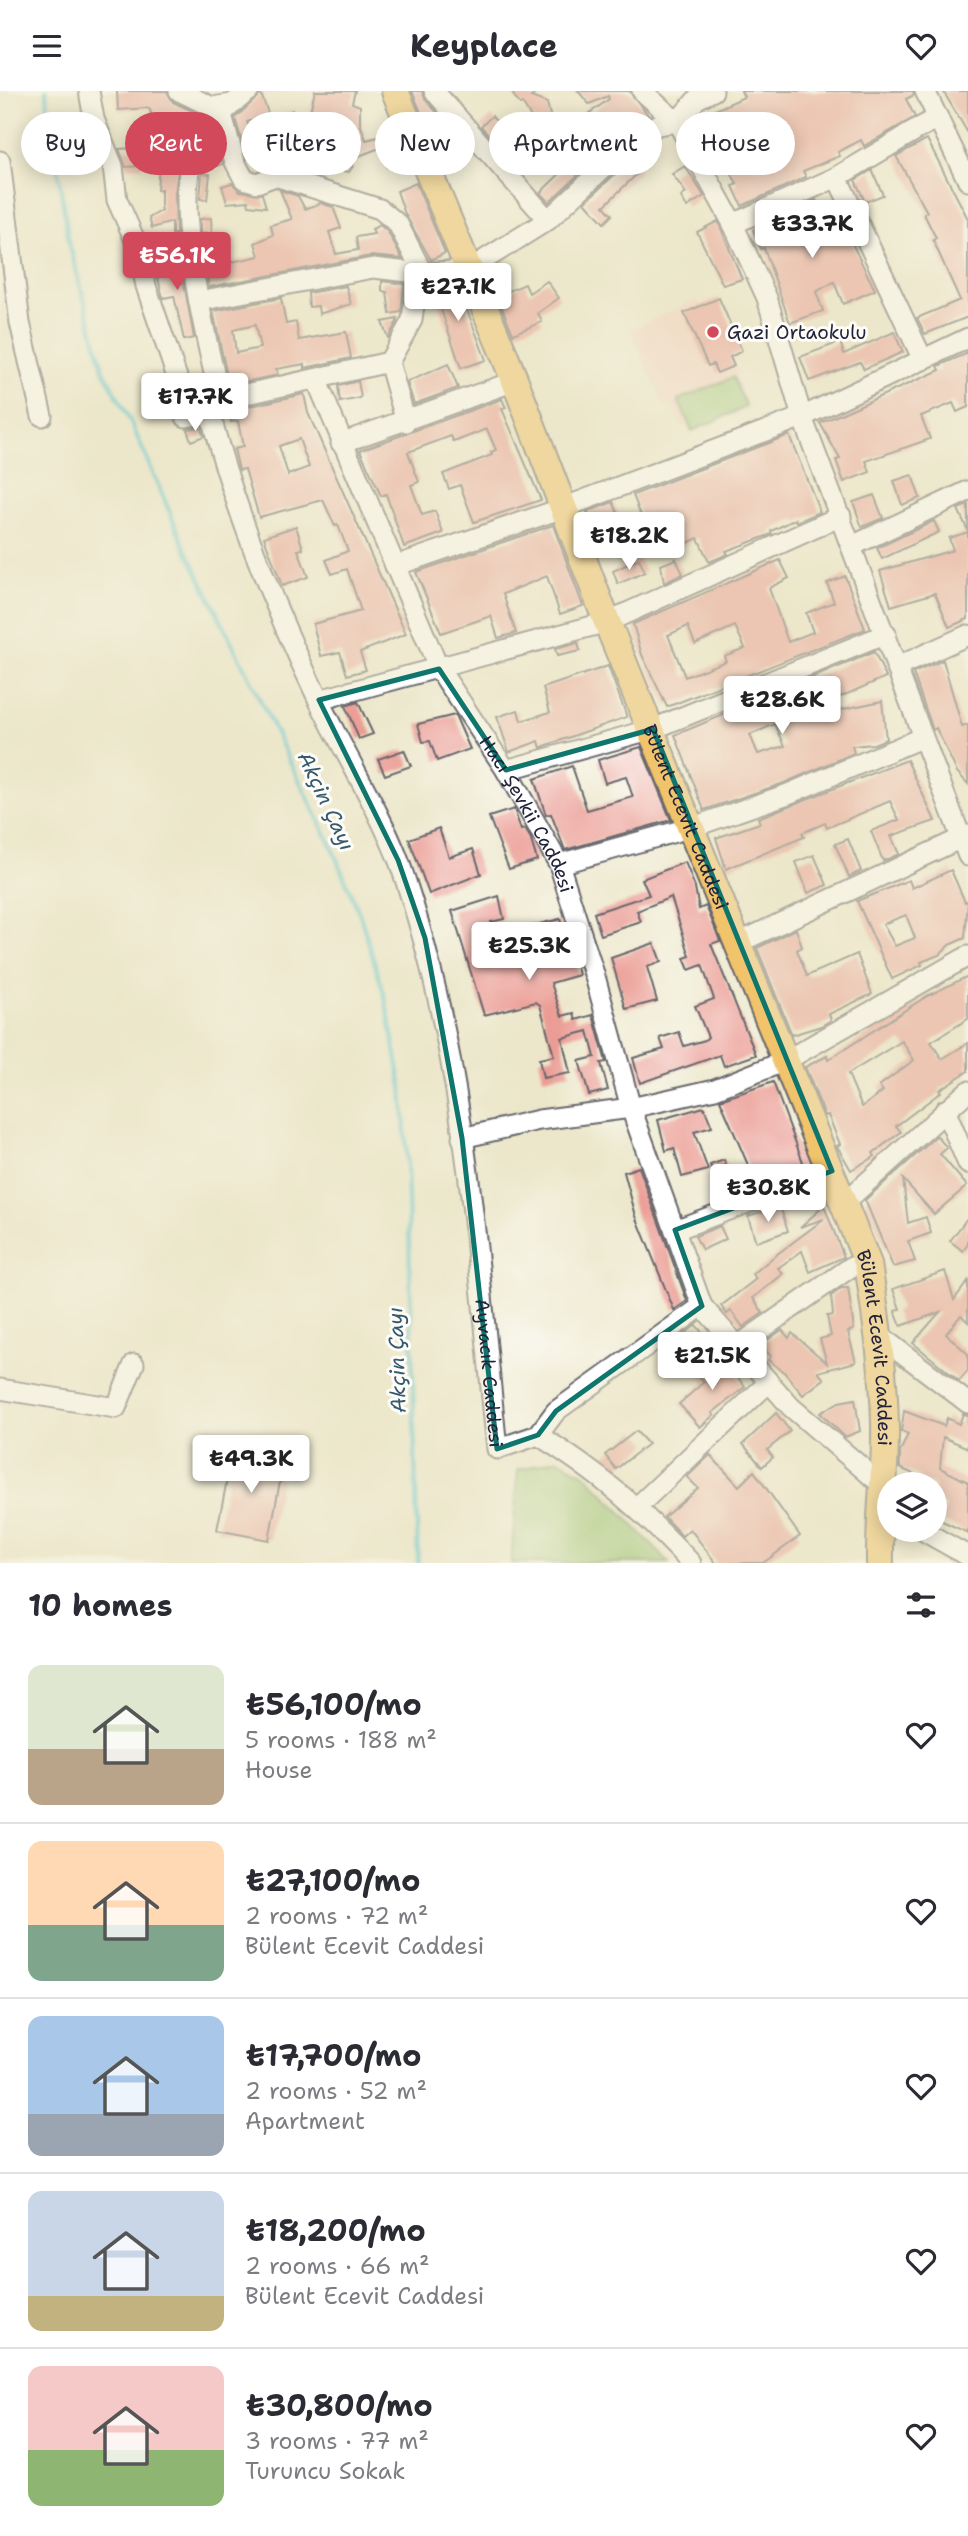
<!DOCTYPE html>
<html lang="en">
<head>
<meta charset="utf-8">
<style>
	body { margin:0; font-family:"Shantell Sans",sans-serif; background:#f2f2f3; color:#2b2b33; height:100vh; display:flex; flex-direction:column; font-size:26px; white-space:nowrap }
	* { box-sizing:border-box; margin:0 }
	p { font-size:23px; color:#7c7c81 }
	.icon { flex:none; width:38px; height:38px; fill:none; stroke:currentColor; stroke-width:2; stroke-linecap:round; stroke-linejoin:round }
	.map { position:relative; height:1472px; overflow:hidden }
	.details { display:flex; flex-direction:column; background:#fff; flex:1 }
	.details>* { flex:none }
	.hud { position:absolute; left:21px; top:21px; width:928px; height:63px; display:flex; gap:14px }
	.fabs { position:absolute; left:877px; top:1381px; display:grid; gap:14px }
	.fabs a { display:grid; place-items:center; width:70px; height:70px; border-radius:50%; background:#fff; box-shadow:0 4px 18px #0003; font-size:35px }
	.price { position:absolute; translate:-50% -60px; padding:0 16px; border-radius:7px; background:#fff; color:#222; font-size:23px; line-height:46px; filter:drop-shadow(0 2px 4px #0008) }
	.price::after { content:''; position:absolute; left:50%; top:42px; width:21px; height:16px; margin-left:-10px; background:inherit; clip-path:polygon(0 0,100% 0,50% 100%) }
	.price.active { background:#d1495b; color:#fff }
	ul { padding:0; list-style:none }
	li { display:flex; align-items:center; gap:21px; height:175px; padding:0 28px }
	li+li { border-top:2px solid #e1e1e2 }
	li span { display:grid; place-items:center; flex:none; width:196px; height:140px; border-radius:14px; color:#555 }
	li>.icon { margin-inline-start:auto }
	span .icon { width:84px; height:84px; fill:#fffc; stroke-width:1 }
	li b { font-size:30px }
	h2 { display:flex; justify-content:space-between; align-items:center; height:84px; padding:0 28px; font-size:30px }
	.chip { padding:0 24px; border-radius:32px; background:#fff; box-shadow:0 4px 18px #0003; font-size:24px; line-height:63px }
	.chip.active { background:#d1495b; color:#fff }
	header { display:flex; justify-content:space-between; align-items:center; height:91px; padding:0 28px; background:#fff; font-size:32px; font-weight:700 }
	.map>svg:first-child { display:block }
	.built { fill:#f6d2c4 }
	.green { fill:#95c472; stroke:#5c7356; stroke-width:2 }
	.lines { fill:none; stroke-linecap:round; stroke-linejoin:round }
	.stream { stroke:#57c2d2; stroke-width:4.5 }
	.building { fill:#eb9d95; fill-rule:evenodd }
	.minor-casing { stroke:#69676d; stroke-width:23 }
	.major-casing { stroke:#69676d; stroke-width:30 }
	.minor { stroke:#fff; stroke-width:19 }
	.major { stroke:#f1c36a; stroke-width:26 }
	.marked { fill:none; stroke:#0f766e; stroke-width:5; stroke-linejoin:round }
	.poi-dot { fill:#d1495b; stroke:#fdfcf7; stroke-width:2.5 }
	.labels { text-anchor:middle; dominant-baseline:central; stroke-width:6; stroke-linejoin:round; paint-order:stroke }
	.poi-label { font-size:19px; fill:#22223b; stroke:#fdfcf7; text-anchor:start }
	.street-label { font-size:19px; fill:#22223b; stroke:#fdfcf7 }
	.water-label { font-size:21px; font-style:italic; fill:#355a70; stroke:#fdfcf7 }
</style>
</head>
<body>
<header><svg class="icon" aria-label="menu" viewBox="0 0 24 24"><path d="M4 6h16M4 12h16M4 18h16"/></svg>Keyplace<svg class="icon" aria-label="heart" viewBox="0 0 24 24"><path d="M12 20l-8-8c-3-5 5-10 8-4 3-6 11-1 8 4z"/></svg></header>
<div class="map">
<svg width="968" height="1472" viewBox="0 0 968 1472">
	<rect width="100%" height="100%" fill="#fdfcf7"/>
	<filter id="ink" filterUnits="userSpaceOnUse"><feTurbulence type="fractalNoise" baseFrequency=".0143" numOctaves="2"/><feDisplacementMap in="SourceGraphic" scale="14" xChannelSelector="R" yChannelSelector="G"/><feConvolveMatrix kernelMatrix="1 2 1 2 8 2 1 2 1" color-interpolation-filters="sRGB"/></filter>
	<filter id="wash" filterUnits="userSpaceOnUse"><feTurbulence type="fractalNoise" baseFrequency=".00686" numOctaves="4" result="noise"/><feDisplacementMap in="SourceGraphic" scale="28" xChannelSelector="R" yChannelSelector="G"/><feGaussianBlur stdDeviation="1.57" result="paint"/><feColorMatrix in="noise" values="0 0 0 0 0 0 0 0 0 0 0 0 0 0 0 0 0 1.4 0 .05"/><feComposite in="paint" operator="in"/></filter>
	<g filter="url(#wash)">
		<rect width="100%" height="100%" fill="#ece7cb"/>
		<!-- built -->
		<path class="built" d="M696,208L701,215L684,222L707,275L713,273L717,282L734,275L738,280L736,285L677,310L688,334L682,336L672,315L664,314L631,238Z"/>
		<!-- green -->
		<g class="green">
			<path d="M733,286L746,316L692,340L678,309Z"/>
			<path d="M557,1368L585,1383L669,1472H511L518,1379Z"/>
		</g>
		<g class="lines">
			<!-- stream -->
			<path class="stream" d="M46,0L69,152L103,278L133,336L184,454L330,752L360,824L385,906L402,996L407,1070L418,1472"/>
		</g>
		<g id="blocks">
			<!-- building -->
			<g class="building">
				<path d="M117,0H167L173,11L203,25L174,67L180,66L175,103L176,143H172V131L152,137L149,127L161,120V99H157L159,74L126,76L119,58L165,55L149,17L118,19Z"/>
				<path d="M315,0H355L352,12L360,15V32L366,49L395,42L407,71L387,76L382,56L351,68L353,75L349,81L297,73Z"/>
				<path d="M412,0H422L425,8L448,34L431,45Z"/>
				<path d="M515,0H539L531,6L547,12L551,28L536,34L522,12L520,13L513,4Z"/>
				<path d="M578,0H629L649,25L609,55L549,111L540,102L569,74L551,50L609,8L608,5L589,13Z"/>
				<path d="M741,0H913L914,4L906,8L915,26L864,55L861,49L838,61L840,65L803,80L806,86L742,115L733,95L737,93L723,66L714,69L711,21L744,6Z"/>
				<path d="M943,0H968V42Z"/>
				<path d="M261,3L268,22L247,31L255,50L249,52L253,67L247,68L235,27Z"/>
				<path d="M292,19L302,34L284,45L274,30Z"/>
				<path d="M492,25L504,40L502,41L525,70L516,74L481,35Z"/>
				<path d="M927,48L968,128V226L925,243L917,227L960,209L933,149L936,147L924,123L927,121L896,65Z"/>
				<path d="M218,56L223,73L217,75L212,58Z"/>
				<path d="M630,69L640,80L604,115L612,124L604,132L585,111Z"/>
				<path d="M685,75L704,105L687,116L681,106L686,102L672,83Z"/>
				<path d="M872,79L883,104L865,111L855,89Z"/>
				<path d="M202,82L210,83L207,109L200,108Z"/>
				<path d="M232,92L240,100L262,103L266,116L249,114L248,110L227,112L222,95Z"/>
				<path d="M416,92L445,162L431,169L405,123L397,100Z"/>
				<path d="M280,99L298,105L305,118L321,112L333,116L341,137L329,141L336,163L358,159L356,146L374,143L372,138L380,134L388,141L402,168L371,165L209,196L202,153L213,149V154L220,153L223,173L259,165L255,152L273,144L271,134L292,128Z"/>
				<path d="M816,109L829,132L839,126L875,199L843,213L834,191L816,201L823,220L790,232L764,157L761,158L753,139Z"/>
				<path d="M211,127L212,142L201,143L200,128Z"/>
				<path d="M718,130L742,188L723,194L697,141Z"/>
				<path d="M178,160L194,247L184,249L174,205L163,207L157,183L167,181L165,165Z"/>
				<path d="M382,190L404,193L401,221L390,223L387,201L382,200Z"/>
				<path d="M547,190L559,207L538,222L542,231L513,243L497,205L525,193L529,202Z"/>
				<path d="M457,192L486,269L461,277L437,207H427L429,194Z"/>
				<path d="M346,195L351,213L319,223L318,215L309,216L308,202Z"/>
				<path d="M281,207L286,233L296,231L299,249L346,241L351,267L305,277V273L276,278L278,284L229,294L213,220ZM255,234L260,257L236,262L233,239Z"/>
				<path d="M719,207L742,260L730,266L734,275L717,282L713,273L708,275L684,222Z"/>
				<path d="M397,228V231L388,247L382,231Z"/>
				<path d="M894,241L903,261L864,278L860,271L809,290L800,266L840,251L844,263Z"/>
				<path d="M968,262V316L957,321L953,312L921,325L930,348L866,370L870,381L844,391L836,369L840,368L820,332L940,279L938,275Z"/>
				<path d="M448,273L458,297L414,313L407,291Z"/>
				<path d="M358,290L361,307L340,311L338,295Z"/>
				<path d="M304,303L308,322L406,543L360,561L366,579L347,584L340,561L321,565L313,533L361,520L347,478L332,483L326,469L348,460L338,434L335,435L323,409L259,426L245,378L239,379L234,358L243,356L238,330L231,331L229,320ZM299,348L309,376L288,384L279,355Z"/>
				<path d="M502,308L506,317L502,318L541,409L474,431L460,394L449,398L443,383L492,364L491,361L496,359L487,338L454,351L451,345L408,361L419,391L411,394L422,424L435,420L443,442L404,456L386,403L381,405L360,359Z"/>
				<path d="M200,336L204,345L191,350L187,338Z"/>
				<path d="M789,344L820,421L797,431L796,428L771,440L772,443L726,460L728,463L709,471L698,447L677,457L668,439L649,445L633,404Z"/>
				<path d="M912,384L920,407L902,414L894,390Z"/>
				<path d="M874,404L883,427L862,436L853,411Z"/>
				<path d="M613,411L623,432L597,443L587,421Z"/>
				<path d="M968,414V440L958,418Z"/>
				<path d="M934,430L939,441L882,468L877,457Z"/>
				<path d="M553,434L583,515L560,523L547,485L503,503L516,542L498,547L491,525L441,542L416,481Z"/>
				<path d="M296,435L303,458L298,459L308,486L282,495L264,446Z"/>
				<path d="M968,441V528L949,536L935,502L891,515L880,480L953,459L949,447Z"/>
				<path d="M639,468L645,481L618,493L613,480Z"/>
				<path d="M676,468L683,483L664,492L661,474Z"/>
				<path d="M780,469L789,487L769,497L788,551L813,541L806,522L834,511L827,492L845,485L865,538L667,616L642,564L633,533ZM688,535L695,553L735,535L745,557L724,565L726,570L685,586L668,544Z"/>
				<path d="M578,552L580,560L557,565L555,558Z"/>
				<path d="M874,561L886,586L808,620L810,625L882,610L886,648L874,653L852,655L854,662L784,692L704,719L675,644L740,617L741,620L767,609L766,606ZM775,633L785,655L758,663L750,644Z"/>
				<path d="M943,569L962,636L968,634V693L957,681L936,637L933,639L913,582Z"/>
				<path d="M608,575L627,626L545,655L541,657L539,650L509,661L497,626L518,619L521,630L550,621L543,597Z"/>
				<path d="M358,611L373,643L359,648L345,615Z"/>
				<path d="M455,624L470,658L437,670L430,650L423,651L418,633Z"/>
				<path d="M641,656L671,729L565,759L551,723L546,724L534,688L572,675L587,719L633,706L626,686L605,692L598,669Z"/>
				<path d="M404,659L411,675L385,684L378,668Z"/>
				<path d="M907,669L935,730L891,745L899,763L883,770L871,740L899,729L890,710L827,737L825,732L802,742L804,746L726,778L716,747L760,732L758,727Z"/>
				<path d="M514,718L521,739L525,738L530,746L537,769L509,778L489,726Z"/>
				<path d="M439,737L449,766L473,758L481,783L429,803L409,748Z"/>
				<path d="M848,748L861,780L849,786L835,753Z"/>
				<path d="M814,764L827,794L808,802L796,771Z"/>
				<path d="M685,771L695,796L699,818L706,815L720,850L711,853L756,964L724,975L720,964L640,992L633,967L664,958L660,947L679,941L684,955L705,949L708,946L695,915L714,908L702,874L689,879L684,867L690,865L671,806L637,820L641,831L601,844L594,822L649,804L642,788Z"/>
				<path d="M951,779L965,811L968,810L965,847L949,854L939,864L921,871L922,874L892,888L857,810L909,789L912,797ZM906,824L915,847L895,855L883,833Z"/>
				<path d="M499,805L504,828L491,831L501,865L528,858L523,837L560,828L564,843H568L579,884L551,892L562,925L574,922L576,929L593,924L606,971L601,972L608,999L589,1004L579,970L595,966L588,940L562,947L570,982L543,987L539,968L554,965L540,914L536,911L484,924L452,820Z"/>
				<path d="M796,838L802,856L797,859L807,885L857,863L872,903L829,923L831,929L821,935L792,944L757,857Z"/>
				<path d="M654,852L661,871L647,876L657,910L626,918L611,867Z"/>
				<path d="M968,885V928L931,951L942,968L968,952V980L939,999L941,1001L896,1035L901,1041L873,1062L875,1065L851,1079L837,1055L840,1053L828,1024L825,1025L805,976L827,965L828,969L927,905ZM902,950L914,969L879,995L883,1000L862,1016L848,983Z"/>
				<path d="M773,991L804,1074L768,1086L769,1089L757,1095L720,1009Z"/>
				<path d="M704,1016L712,1036L694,1041L708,1079L682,1086L674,1057L666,1060L658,1029Z"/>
				<path d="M937,1045L947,1057L940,1063L967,1095L934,1123L903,1088L908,1132L926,1126L931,1142L908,1150L915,1170L893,1176L865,1109Z"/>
				<path d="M724,1069L736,1101L722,1106L710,1074Z"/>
				<path d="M639,1076L687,1210L674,1219L636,1125L624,1081Z"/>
				<path d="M780,1115L788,1140L756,1151L748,1125Z"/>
				<path d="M824,1115L844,1166L810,1181L802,1160L778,1177L783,1183L753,1207L763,1222L743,1236L731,1220L727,1223L721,1215L756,1188L753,1183L772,1167L824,1128L800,1136Z"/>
				<path d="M968,1126V1153L963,1160L950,1150Z"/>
				<path d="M720,1135L726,1148L702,1159L695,1145Z"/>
				<path d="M945,1180L954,1209L968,1190V1231L961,1224L946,1243L968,1263V1280L959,1290L913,1252L940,1221L901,1235L895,1220L900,1218L893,1198Z"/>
				<path d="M842,1197H848L854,1238L848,1241L856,1271L818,1281L824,1288L803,1304L784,1281L768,1269L771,1265L760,1254L782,1239L789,1247L792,1242L827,1272L820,1248L831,1245L827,1225L833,1224L831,1205Z"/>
				<path d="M696,1234L708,1249L678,1272L666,1257Z"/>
				<path d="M723,1267L745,1296L712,1322L714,1324L700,1336L679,1313L704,1291L699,1285Z"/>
				<path d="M855,1308L860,1340L845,1346L820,1322L839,1311Z"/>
				<path d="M904,1320L944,1335L947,1327L959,1333L963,1323L968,1324V1357L943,1346L940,1377L968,1391V1442L940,1429L946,1415L934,1410V1393H918L921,1386L900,1377V1361L908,1343L901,1340Z"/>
				<path d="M776,1322L790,1340L767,1359L773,1366L762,1376L743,1353Z"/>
				<path d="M636,1340L648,1353L616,1378L605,1364Z"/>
				<path d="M233,1359L284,1369L269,1449L217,1439Z"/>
				<path d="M710,1364L739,1395L754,1380L800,1445L763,1472H716L690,1438L682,1445L664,1426L698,1397L687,1386Z"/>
			</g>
		</g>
	</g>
	<g filter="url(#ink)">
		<use href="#blocks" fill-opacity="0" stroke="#69676d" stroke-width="2"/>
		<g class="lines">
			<!-- minor casing -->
			<g class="minor-casing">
				<g id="minor">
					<path d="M89,0L94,28L113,75L117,109L138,156L146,195L181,298L186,326L210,322"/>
					<path d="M179,0L212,16L232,13"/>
					<path id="s1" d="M249,0C231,13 212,30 200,49C166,100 208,251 220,309L210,322C236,423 275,519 320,612C345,663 381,722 400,773C465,960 477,1162 497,1358L538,1344C599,1382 642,1419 691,1472"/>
					<path d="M434,0L548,129"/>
					<path d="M642,0L677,31L733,133L767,207L802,326L968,765"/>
					<path d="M925,0L968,90"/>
					<path d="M0,70L20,232L42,325"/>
					<path d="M837,86L923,269"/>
					<path d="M733,133L837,86L938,26"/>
					<path d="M199,210L373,177L418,182L468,179L548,129L617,64L657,34L677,31L697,8L713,0"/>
					<path d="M389,271L406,331"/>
					<path id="s2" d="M316,288L439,578L506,679L559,773L596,889L631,1017L702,1215L791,1316L881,1393"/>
					<path d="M220,309L389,271L412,229L419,175L398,133L380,118L275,85L257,92L244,88L235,71L222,24"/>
					<path d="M341,352L515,290"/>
					<path d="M852,455L968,400"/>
					<path d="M395,475L563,417L802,326L968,247"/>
					<path d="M897,576L968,544"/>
					<path d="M319,609L607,531L841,425"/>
					<path d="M506,679L653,638L886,543"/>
					<path d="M559,773L693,736L788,703L921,647"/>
					<path d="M738,852L968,744"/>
					<path d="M945,1019L968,1073"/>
					<path d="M462,1047L539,1029L631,1017L715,998L785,970L968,865"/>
					<path d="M844,1112L968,1000"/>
					<path d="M675,1139L832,1080"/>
					<path d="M880,1245L968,1312"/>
					<path d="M736,1256L851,1176L868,1173"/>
					<path d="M0,1298L116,1317L134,1273"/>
					<path d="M538,1344L556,1320L702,1215"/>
					<path d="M638,1415L768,1292"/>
					<path d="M920,1438L968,1465"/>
				</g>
			</g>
			<!-- major casing -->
			<g class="major-casing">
				<g id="major">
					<path id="s3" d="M395,0L515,290L607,531L868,1173C876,1226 884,1279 885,1333C886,1379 879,1425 880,1472"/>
				</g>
			</g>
			<!-- minor -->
			<use href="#minor" class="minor"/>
			<!-- major -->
			<use href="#major" class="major"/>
		</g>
	</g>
	<!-- marked area -->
	<path d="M0 0H968V1472H0ZM439,578L506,679L653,638L832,1080L675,1139L702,1215L556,1320L538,1344L497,1358L462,1047L425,847L398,769L319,609Z" fill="#ece7cb" fill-opacity=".55" fill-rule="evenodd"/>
	<path class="marked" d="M439,578L506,679L653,638L832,1080L675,1139L702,1215L556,1320L538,1344L497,1358L462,1047L425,847L398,769L319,609Z"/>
	<!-- markers -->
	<circle class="poi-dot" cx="713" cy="241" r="7"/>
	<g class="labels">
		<!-- poi labels -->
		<g class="poi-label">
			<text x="727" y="241">Gazi Ortaokulu</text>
		</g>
		<!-- street labels -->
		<g class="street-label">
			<text stroke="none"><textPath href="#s2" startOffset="485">Hacı Şevkii Caddesi</textPath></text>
			<text stroke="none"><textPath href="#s3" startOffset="782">Bülent Ecevit Caddesi</textPath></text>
			<text stroke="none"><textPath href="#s3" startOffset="1349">Bülent Ecevit Caddesi</textPath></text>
			<text stroke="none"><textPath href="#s1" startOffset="1360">Ayvacık Caddesi</textPath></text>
		</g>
		<!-- water labels -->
		<g class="water-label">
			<text transform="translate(326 710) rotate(65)">Akçin Çayı</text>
			<text transform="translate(397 1269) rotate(-92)">Akçin Çayı</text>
		</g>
	</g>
</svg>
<div class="fabs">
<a><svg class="icon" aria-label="layers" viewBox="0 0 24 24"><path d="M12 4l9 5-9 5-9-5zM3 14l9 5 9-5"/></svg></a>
</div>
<b class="price" style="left:812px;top:169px">₺33.7K</b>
<b class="price active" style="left:177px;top:201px">₺56.1K</b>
<b class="price" style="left:458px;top:232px">₺27.1K</b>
<b class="price" style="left:195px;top:342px">₺17.7K</b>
<b class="price" style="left:629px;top:481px">₺18.2K</b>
<b class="price" style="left:782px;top:645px">₺28.6K</b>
<b class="price" style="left:529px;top:891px">₺25.3K</b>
<b class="price" style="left:768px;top:1133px">₺30.8K</b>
<b class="price" style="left:712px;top:1301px">₺21.5K</b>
<b class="price" style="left:251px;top:1404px">₺49.3K</b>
<div class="hud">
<a class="chip">Buy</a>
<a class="chip active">Rent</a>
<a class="chip">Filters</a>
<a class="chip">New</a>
<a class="chip">Apartment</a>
<a class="chip">House</a>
</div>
</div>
<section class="details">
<h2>10 homes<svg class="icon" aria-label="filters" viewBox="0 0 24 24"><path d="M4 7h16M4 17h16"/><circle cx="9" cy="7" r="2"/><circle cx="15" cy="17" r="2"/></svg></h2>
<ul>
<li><span style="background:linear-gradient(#dfe7d0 60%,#b9a48a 0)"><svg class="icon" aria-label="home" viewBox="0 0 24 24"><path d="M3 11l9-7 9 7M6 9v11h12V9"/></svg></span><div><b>₺56,100/mo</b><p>5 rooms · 188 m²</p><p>House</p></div><svg class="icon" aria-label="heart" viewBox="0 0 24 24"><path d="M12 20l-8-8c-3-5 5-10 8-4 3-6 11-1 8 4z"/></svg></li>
<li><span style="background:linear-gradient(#ffd9b3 60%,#7fa58c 0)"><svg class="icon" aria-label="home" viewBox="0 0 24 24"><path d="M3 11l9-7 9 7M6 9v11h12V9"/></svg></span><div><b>₺27,100/mo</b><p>2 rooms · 72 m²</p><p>Bülent Ecevit Caddesi</p></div><svg class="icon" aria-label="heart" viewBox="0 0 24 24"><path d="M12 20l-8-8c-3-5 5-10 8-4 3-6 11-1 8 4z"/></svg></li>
<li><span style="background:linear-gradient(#a9c7e8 70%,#9aa5b1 0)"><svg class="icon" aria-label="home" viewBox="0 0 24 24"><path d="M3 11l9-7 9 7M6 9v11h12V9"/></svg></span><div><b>₺17,700/mo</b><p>2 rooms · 52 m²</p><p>Apartment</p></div><svg class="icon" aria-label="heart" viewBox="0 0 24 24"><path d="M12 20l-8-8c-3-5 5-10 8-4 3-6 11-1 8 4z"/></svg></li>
<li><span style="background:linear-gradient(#c9d6e8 75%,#c2b280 0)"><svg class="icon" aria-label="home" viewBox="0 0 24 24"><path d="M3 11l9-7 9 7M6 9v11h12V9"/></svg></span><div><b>₺18,200/mo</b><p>2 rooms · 66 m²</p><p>Bülent Ecevit Caddesi</p></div><svg class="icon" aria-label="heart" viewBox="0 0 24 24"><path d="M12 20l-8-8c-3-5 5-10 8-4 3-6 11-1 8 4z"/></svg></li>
<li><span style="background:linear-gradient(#f6c9c9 60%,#8fb573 0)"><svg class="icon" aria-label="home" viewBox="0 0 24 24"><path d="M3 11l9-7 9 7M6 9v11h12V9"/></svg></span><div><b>₺30,800/mo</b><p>3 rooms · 77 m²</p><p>Turuncu Sokak</p></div><svg class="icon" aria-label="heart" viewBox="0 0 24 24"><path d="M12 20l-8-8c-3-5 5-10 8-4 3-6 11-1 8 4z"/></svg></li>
</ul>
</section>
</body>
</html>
